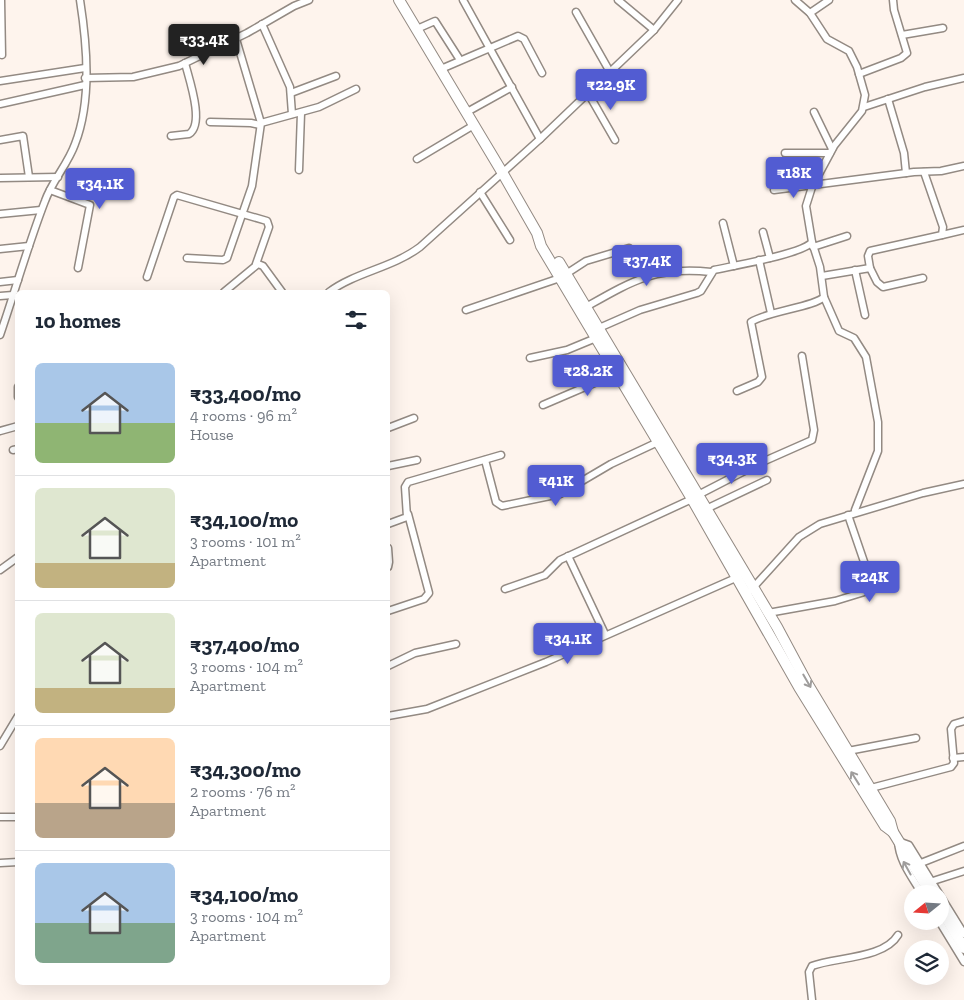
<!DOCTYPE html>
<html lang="en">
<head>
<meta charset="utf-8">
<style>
	body { margin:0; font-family:"Zilla Slab",serif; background:#f6f6f7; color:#1f2937; height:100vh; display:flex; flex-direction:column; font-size:19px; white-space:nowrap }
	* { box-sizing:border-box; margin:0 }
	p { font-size:16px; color:#747a83 }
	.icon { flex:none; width:28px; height:28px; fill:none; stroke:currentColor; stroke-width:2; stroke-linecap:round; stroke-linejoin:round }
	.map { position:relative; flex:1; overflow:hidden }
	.sheet { position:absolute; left:15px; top:290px; width:375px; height:695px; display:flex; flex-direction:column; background:#fff; border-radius:8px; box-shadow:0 5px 20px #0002 }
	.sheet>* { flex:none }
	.needle { width:32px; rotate:252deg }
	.controls { position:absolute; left:904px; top:885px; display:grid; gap:10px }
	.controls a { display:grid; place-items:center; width:45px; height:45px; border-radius:50%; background:#fff; box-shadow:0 5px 20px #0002; font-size:25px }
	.price { position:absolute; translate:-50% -42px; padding:0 11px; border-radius:5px; background:#525cd2; color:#fff; font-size:16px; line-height:32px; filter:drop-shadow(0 1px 2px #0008) }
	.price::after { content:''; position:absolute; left:50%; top:30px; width:15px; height:11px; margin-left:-8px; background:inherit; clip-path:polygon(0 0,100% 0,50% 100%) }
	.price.current { background:#222; color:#fff }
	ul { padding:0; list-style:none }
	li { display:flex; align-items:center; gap:15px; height:125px; padding:0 20px }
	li+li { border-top:1px solid #e0e1e3 }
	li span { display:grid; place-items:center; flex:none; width:140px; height:100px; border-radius:8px; color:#555 }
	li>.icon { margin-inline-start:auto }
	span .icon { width:60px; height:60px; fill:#fffc; stroke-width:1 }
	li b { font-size:21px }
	h2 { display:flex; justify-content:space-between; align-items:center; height:60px; padding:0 20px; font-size:21px }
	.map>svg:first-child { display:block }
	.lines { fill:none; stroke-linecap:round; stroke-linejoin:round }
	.minor-casing { stroke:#938a83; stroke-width:9 }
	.primary-casing { stroke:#938a83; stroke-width:12 }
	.minor { stroke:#fff; stroke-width:6 }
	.primary { stroke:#fff; stroke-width:10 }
	.oneway { stroke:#9f9d9c }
</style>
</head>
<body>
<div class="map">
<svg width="964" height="1000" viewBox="0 0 964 1000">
	<rect width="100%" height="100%" fill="#fef4ed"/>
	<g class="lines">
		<!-- minor casing -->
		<g class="minor-casing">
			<g id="minor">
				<path d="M1,0L2,55"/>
				<path d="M463,0L540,139"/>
				<path d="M618,0L654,30"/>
				<path d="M576,12L610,72"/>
				<path d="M810,13L829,0"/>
				<path d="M262,24L290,87L292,114"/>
				<path d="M417,29L435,21L460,60"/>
				<path d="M902,35L943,28"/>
				<path d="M236,39L261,123"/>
				<path d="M441,69L518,36L524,39L542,73"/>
				<path d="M859,74L901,58L907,53L894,10L893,0"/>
				<path d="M85,78L133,77L179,66L247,33L294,6L309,0"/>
				<path d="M0,81L85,68"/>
				<path d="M291,93L336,76"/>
				<path d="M588,93L615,140"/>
				<path d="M888,99L904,153L906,173"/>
				<path d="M0,104L85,85"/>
				<path d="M864,107L925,87L964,78"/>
				<path d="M467,112L512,87"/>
				<path d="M814,112L832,149"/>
				<path d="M210,122L251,123L260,125"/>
				<path d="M171,136L189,134C205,124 189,79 185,63"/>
				<path d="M0,140L23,136L29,177"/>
				<path d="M785,153H830"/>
				<path d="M417,159L474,125"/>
				<path d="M299,170L301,113"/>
				<path d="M0,178L58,177"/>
				<path d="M50,190L90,205L78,268"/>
				<path d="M774,190L914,172L941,171L964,166"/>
				<path d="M480,192L510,240"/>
				<path d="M0,214L41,210"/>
				<path d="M723,223L734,266"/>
				<path d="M763,232L770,258"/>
				<path d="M942,235L964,230"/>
				<path d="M813,247L847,236"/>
				<path d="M0,249L29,246"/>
				<path d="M187,258L223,260L227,258L252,186L261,123L319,107L356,89"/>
				<path d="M759,260L771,313"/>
				<path d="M870,268L868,256L870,251L942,235L943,227L924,172"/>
				<path d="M855,270L865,315"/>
				<path d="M566,274L586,261L629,248"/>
				<path d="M822,276L870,268L877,282L883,287L923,278"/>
				<path d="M147,277L174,197L177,195L267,221L269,227L256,264"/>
				<path d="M0,282L18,280"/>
				<path d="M224,292L258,264L263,266L282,292"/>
				<path d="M329,292C356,272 392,268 420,247L540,139L654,30L678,0"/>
				<path d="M0,296L13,295"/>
				<path d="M824,297L839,331L854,338L866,357L878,422V451L855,510"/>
				<path d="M586,307C632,281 656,266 711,272"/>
				<path d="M466,310L560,278"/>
				<path d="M599,328L640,310L697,293L701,291L714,270C732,266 803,254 812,242L806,206L812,187L834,146L862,111L865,95L857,67L849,51L827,39L810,13L795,0"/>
				<path d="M0,335C15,291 28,245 45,201C52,181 68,164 75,144C92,100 87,45 80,0"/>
				<path d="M530,358L567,350L596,338"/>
				<path d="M18,387V397"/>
				<path d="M737,391L758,382L762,377L751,322C768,311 814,307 824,297L820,267L812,242"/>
				<path d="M543,405L620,372"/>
				<path d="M388,428L414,418"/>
				<path d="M0,431L18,426"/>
				<path d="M13,450L18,449"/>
				<path d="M485,460L496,502L502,506L560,494L611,464L658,442"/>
				<path d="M388,466L417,460"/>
				<path d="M698,495L760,463L812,440L814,430L802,356"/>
				<path d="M706,509L767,480"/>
				<path d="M388,524L407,517L405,487L408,482L501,455"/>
				<path d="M388,548L389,562L388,567"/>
				<path d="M568,556L604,632"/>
				<path d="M0,570L18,557"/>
				<path d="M872,588L893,585"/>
				<path d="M505,589L545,575L560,560L692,499"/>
				<path d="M751,590L799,537L820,524L923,493L964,484"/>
				<path d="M388,611L424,599L429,593L408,514"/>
				<path d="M768,613L835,601L871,590L872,585L848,515"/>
				<path d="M388,666L415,653L456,644"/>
				<path d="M388,716L427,709L546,662L738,577"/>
				<path d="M0,746L18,716"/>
				<path d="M848,751L916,738"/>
				<path d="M953,758L964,757"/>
				<path d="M871,788L951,767L954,763L951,729L954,724L964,721"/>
				<path d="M0,817H18"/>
				<path d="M0,863L18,862"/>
				<path d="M921,863L964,846"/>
				<path d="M933,881L964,871"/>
				<path d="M922,894C912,877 899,861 898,841L909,845L964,934"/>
				<path d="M939,921L964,962"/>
				<path d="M812,1000L809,972L812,966C835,957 884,959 898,935"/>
			</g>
		</g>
		<!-- primary casing -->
		<g class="primary-casing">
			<g id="primary">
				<path d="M399,0L502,172L537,233L541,246L692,499L799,687L885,826L893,832"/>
				<path d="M559,262L777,627L807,683L890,821L893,832L931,894"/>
				<path d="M940,908L964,948"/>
			</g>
		</g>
		<!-- minor -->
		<use href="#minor" class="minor"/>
		<!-- primary -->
		<use href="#primary" class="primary"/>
	</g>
	<!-- one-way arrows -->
	<defs><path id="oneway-shaft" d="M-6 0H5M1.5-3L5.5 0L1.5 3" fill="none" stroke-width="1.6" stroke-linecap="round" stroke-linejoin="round" transform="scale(1.25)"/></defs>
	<g class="oneway">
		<use href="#oneway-shaft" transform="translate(807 681) rotate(60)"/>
		<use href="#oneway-shaft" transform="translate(855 778) rotate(-122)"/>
		<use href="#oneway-shaft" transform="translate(907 868) rotate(-119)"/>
	</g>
</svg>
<div class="controls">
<a><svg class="needle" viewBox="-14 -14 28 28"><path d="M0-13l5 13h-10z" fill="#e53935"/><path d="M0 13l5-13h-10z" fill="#747a83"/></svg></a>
<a><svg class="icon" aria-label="layers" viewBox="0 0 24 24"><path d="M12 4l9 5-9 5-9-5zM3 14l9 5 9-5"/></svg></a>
</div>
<b class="price current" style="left:204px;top:66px">₹33.4K</b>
<b class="price" style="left:611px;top:111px">₹22.9K</b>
<b class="price" style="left:794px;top:199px">₹18K</b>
<b class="price" style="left:100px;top:210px">₹34.1K</b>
<b class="price" style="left:647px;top:287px">₹37.4K</b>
<b class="price" style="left:588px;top:397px">₹28.2K</b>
<b class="price" style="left:732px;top:485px">₹34.3K</b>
<b class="price" style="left:556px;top:507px">₹41K</b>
<b class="price" style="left:870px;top:603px">₹24K</b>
<b class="price" style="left:568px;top:665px">₹34.1K</b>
<section class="sheet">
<h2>10 homes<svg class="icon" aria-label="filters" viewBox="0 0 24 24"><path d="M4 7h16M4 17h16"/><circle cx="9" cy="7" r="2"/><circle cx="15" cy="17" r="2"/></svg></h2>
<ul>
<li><span style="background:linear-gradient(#a9c7e8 60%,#8fb573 0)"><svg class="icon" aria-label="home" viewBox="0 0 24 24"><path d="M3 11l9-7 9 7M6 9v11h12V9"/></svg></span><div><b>₹33,400/mo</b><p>4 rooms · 96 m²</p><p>House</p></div></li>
<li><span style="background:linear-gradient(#dfe7d0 75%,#c2b280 0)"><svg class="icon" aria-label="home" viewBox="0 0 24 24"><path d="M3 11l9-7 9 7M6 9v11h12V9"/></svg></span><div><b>₹34,100/mo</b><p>3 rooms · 101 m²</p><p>Apartment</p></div></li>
<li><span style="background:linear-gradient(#dfe7d0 75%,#c2b280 0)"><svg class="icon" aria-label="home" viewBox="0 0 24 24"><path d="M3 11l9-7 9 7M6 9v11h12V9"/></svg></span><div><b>₹37,400/mo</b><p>3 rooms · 104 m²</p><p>Apartment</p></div></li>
<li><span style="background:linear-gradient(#ffd9b3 65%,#b9a48a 0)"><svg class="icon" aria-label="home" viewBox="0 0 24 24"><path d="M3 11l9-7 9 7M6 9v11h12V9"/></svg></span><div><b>₹34,300/mo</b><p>2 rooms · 76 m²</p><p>Apartment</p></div></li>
<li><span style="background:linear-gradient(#a9c7e8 60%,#7fa58c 0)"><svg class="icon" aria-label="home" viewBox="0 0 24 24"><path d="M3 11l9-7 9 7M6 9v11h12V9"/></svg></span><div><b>₹34,100/mo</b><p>3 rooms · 104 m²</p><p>Apartment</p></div></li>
</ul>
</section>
</div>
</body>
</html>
